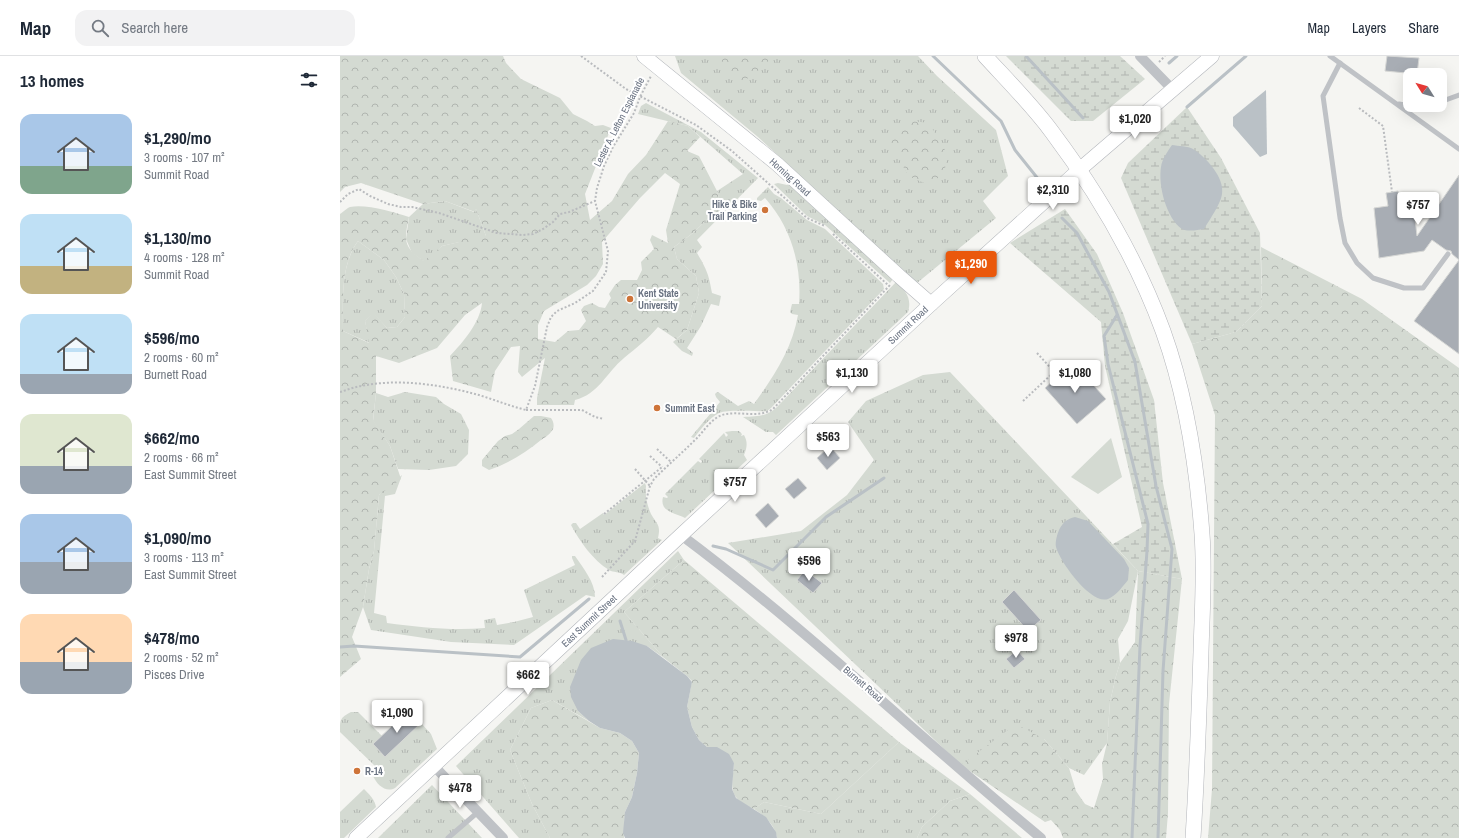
<!DOCTYPE html>
<html lang="en">
<head>
<meta charset="utf-8">
<style>
	body { margin:0; font-family:"Archivo Narrow",sans-serif; background:#f2f2f3; color:#1f2937; height:100vh; display:flex; flex-direction:column; font-size:15px; white-space:nowrap }
	* { box-sizing:border-box; margin:0 }
	p { font-size:13px; color:#747a83 }
	.icon { flex:none; width:22px; height:22px; fill:none; stroke:currentColor; stroke-width:2; stroke-linecap:round; stroke-linejoin:round }
	.map { position:relative; flex:1; overflow:hidden }
	.sheet { display:flex; flex-direction:column; background:#fff; width:340px }
	.sheet>* { flex:none }
	.needle { width:26px; rotate:307deg }
	.fabs { position:absolute; left:1063px; top:12px; display:grid; gap:8px }
	.fabs a { display:grid; place-items:center; width:44px; height:44px; border-radius:8px; background:#fff; box-shadow:0 4px 16px #0002; font-size:20px }
	.price { position:absolute; translate:-50% -34px; padding:0 9px; border-radius:4px; background:#fff; color:#222; font-size:13px; line-height:26px; filter:drop-shadow(0 1px 2px #0008) }
	.price::after { content:''; position:absolute; left:50%; top:24px; width:12px; height:9px; margin-left:-6px; background:inherit; clip-path:polygon(0 0,100% 0,50% 100%) }
	.price.selected { background:#ea580c; color:#fff }
	ul { padding:0; list-style:none }
	li { display:flex; align-items:center; gap:12px; height:100px; padding:0 20px }
	li span { display:grid; place-items:center; flex:none; width:112px; height:80px; border-radius:12px; color:#555 }
	li>.icon { margin-inline-start:auto }
	span .icon { width:48px; height:48px; fill:#fffc; stroke-width:1 }
	li b { font-size:17px }
	h2 { display:flex; justify-content:space-between; align-items:center; height:48px; padding:0 20px; font-size:17px }
	header { display:flex; align-items:center; gap:24px; box-sizing:border-box; height:56px; padding:0 20px; background:#fff; border-bottom:1px solid #e0e1e3 }
	header strong { font-size:19px }
	nav { display:flex; gap:22px; margin-inline-start:auto; font-size:14px }
	.search { width:280px; height:36px; background:#f2f2f3; display:flex; align-items:center; gap:10px; box-sizing:border-box; padding:0 14px; border-radius:12px; color:#747a83; font-size:15px }
	main { display:flex; flex:1; min-height:0 }
	.map>svg:first-child { display:block }
	.grass { fill:url(#grass-tufts) }
	.forest { fill:url(#forest-crowns); fill-rule:evenodd }
	.wetland { fill:url(#wetland-marsh) }
	.park { fill:#d4dad2 }
	.water { fill:#bac1c6 }
	.lines { fill:none; stroke-linecap:round; stroke-linejoin:round }
	.stream { stroke:#bac1c6; stroke-width:3 }
	.building { fill:#a8adb4; stroke:#d6d7d5 }
	.secondary-casing { stroke:#b2b5ba; stroke-width:15 }
	.primary-casing { stroke:#b3b5ba; stroke-width:16 }
	.path { stroke:#b9bbbe; stroke-width:2; stroke-dasharray:2 2; stroke-linecap:butt }
	.lane { stroke:#bfc2c6; stroke-width:5 }
	.street { stroke:#bfc2c6; stroke-width:10 }
	.secondary { stroke:#fff; stroke-width:14 }
	.primary { stroke:#fff; stroke-width:15 }
	.poi-dot { fill:#ce7439; stroke:#fff; stroke-width:1.5 }
	.labels { text-anchor:middle; dominant-baseline:central; stroke-width:4; stroke-linejoin:round; paint-order:stroke }
	.street-label { font-size:10px; fill:#687180; stroke:#fff }
	.poi-label { font-size:10px; font-weight:bold; fill:#687180; stroke:#fff; text-anchor:start }
</style>
</head>
<body>
<header>
<strong>Map</strong>
<div class="search"><svg class="icon" aria-label="search" viewBox="0 0 24 24"><circle cx="10" cy="10" r="6"/><path d="M15 15l6 6"/></svg>Search here</div>
<nav><a>Map</a><a>Layers</a><a>Share</a></nav>
</header>
<main>
<section class="sheet">
<h2>13 homes<svg class="icon" aria-label="filters" viewBox="0 0 24 24"><path d="M4 7h16M4 17h16"/><circle cx="9" cy="7" r="2"/><circle cx="15" cy="17" r="2"/></svg></h2>
<ul>
<li><span style="background:linear-gradient(#a9c7e8 65%,#7fa58c 0)"><svg class="icon" aria-label="home" viewBox="0 0 24 24"><path d="M3 11l9-7 9 7M6 9v11h12V9"/></svg></span><div><b>$1,290/mo</b><p>3 rooms · 107 m²</p><p>Summit Road</p></div></li>
<li><span style="background:linear-gradient(#bfe0f5 65%,#c2b280 0)"><svg class="icon" aria-label="home" viewBox="0 0 24 24"><path d="M3 11l9-7 9 7M6 9v11h12V9"/></svg></span><div><b>$1,130/mo</b><p>4 rooms · 128 m²</p><p>Summit Road</p></div></li>
<li><span style="background:linear-gradient(#bfe0f5 75%,#9aa5b1 0)"><svg class="icon" aria-label="home" viewBox="0 0 24 24"><path d="M3 11l9-7 9 7M6 9v11h12V9"/></svg></span><div><b>$596/mo</b><p>2 rooms · 60 m²</p><p>Burnett Road</p></div></li>
<li><span style="background:linear-gradient(#dfe7d0 65%,#9aa5b1 0)"><svg class="icon" aria-label="home" viewBox="0 0 24 24"><path d="M3 11l9-7 9 7M6 9v11h12V9"/></svg></span><div><b>$662/mo</b><p>2 rooms · 66 m²</p><p>East Summit Street</p></div></li>
<li><span style="background:linear-gradient(#a9c7e8 60%,#9aa5b1 0)"><svg class="icon" aria-label="home" viewBox="0 0 24 24"><path d="M3 11l9-7 9 7M6 9v11h12V9"/></svg></span><div><b>$1,090/mo</b><p>3 rooms · 113 m²</p><p>East Summit Street</p></div></li>
<li><span style="background:linear-gradient(#ffd9b3 60%,#9aa5b1 0)"><svg class="icon" aria-label="home" viewBox="0 0 24 24"><path d="M3 11l9-7 9 7M6 9v11h12V9"/></svg></span><div><b>$478/mo</b><p>2 rooms · 52 m²</p><p>Pisces Drive</p></div></li>
</ul>
</section>
<div class="map">
<svg width="1119" height="782" viewBox="0 0 1119 782">
	<defs>
		<pattern id="grass-tufts" width="24" height="20" patternUnits="userSpaceOnUse"><rect width="24" height="20" fill="#d4dad2"/><path d="M3 7l-1-3M5 7V3M7 7l1-3M15 17l-1-3M17 17v-4M19 17l1-3" fill="none" stroke="#b0b5b0"/></pattern>
		<pattern id="forest-crowns" width="20" height="18" patternUnits="userSpaceOnUse"><rect width="20" height="18" fill="#d4dad2"/><path d="M2 6a3 3 0 1 1 6 0M12 15a3 3 0 1 1 6 0" fill="none" stroke="#b0b5b0"/></pattern>
		<pattern id="wetland-marsh" width="20" height="14" patternUnits="userSpaceOnUse"><rect width="20" height="14" fill="#d4dad2"/><path d="M1 5h8M5 5V1M11 12h8M15 12V8" fill="none" stroke="#b0b5b0"/></pattern>
	</defs>
	<rect width="100%" height="100%" fill="#f5f5f2"/>
	<!-- grass -->
	<g class="grass">
		<path d="M335,0H578L597,20L656,74L668,120L643,145L656,162L577,227L418,81L341,17Z"/>
		<path d="M306,47L361,76L418,122L357,184L362,191L357,197C367,214 369,219 372,237L381,240L379,250L371,248L361,270L347,292L353,297L352,300L342,295L333,286L347,274L359,237L356,220L337,203L334,191L353,177L381,150L377,135L403,118L348,70L298,58L301,50Z"/>
		<path d="M438,127L447,129L449,127L553,223L550,227L485,169L467,160L434,128Z"/>
		<path d="M428,131L434,138L441,142L467,164L485,173L543,228L544,233L431,352L427,355C413,356 390,353 379,357C369,362 361,373 354,382L351,381L380,346L376,341L375,338L376,337L378,336L398,350L409,345L414,348C434,320 452,293 458,259L452,258L450,256L452,248H459C462,209 451,171 425,142L421,145L417,144V142Z"/>
		<path d="M105,145L134,156L136,153L146,180L102,190L85,206L72,197L66,183L69,161L83,148Z"/>
		<path d="M18,185L44,204L56,221L64,238L65,261L57,271L47,272L33,257L25,265L30,287L3,275C3,245 0,210 18,185Z"/>
		<path d="M556,226C566,235 572,242 568,256L436,379L433,376H426L403,361C418,360 426,361 437,351Z"/>
		<path d="M610,316L798,515L788,565L778,583L780,607L776,620L770,646L767,687L744,719L729,712L704,683L621,709L388,487L461,475L507,439L534,404L508,366L526,345L583,319Z"/>
		<path d="M65,336L96,341L104,348L121,358L129,374L128,398L116,410L89,414L58,413L50,390L33,365L36,337L48,341Z"/>
		<path d="M392,375H399L402,378L401,380L404,379C408,386 407,392 404,399L407,404L345,462C336,457 319,456 323,441L327,442L328,441L325,438L358,405L361,407L362,405L359,403L384,377L386,381L388,379L385,376Z"/>
		<path d="M62,419L55,438L45,440L34,557L46,560L47,567C79,571 112,575 145,572L144,564L155,562L157,569L174,566L193,561L184,534L235,509L232,502V500H235C243,512 255,526 255,541L246,539L174,589L111,586L31,574L23,551L29,513L34,495L39,439Z"/>
		<path d="M305,427L306,430C305,440 307,449 311,458C317,468 321,469 318,482L322,484L284,519C279,515 274,517 269,514C253,504 240,486 231,469L233,467H236L240,473L263,457L264,459Z"/>
		<path d="M338,495L344,504L284,556L324,602L307,590L238,655L249,665L212,644L191,652L170,694L192,748L210,782H179L116,710Z"/>
		<path d="M11,656H18L42,680L33,688L45,701L81,667L91,678L97,693L55,732C46,737 37,729 33,720L35,710L0,676C0,663 0,662 11,656Z"/>
		<path d="M559,686L630,738L610,745L582,771L577,782H437C435,769 425,760 414,753L424,746L481,758Z"/>
		<path d="M92,729L142,782H38Z"/>
		<path d="M24,733C29,738 35,744 36,751L4,782H0V756Z"/>
	</g>
	<!-- forest -->
	<g class="forest">
		<path d="M0,0H163L166,7L181,23L220,42L233,58L247,65L255,70L263,69L271,72L245,138L250,164L272,145L288,118L306,99L328,65L348,70L360,81L347,95L359,100L377,135L381,150L353,177L334,191L337,203L356,220L359,237L347,274L336,283L318,271C308,283 296,292 284,302C266,317 259,338 235,344L234,349H197V342L205,302L182,321L178,316L180,290L171,291L155,315L151,336L113,325L110,300C123,286 140,267 142,247L125,259L97,292L59,307L36,300V337L33,364L50,390L61,423L39,439L34,495L29,513L23,551L12,581L21,603L0,621V158C3,156 7,152 10,151C27,148 53,156 69,161C64,185 63,191 84,205L102,190L119,186L125,176L146,180L136,153L135,156L105,145L83,148L21,127L5,131L0,136ZM325,117L340,128L326,174L328,187L312,179L310,184L314,193L301,206L302,214L297,224H281L275,229L269,238L271,242L265,252L259,251L252,247L244,250L241,254L246,265L239,274L228,275L215,286L198,283V269L204,255L247,229L256,220L263,208L262,186L300,142ZM18,185L44,204L56,221L64,238L65,261L57,271L47,272L33,256L25,265L29,287L3,275C3,246 0,209 18,185Z"/>
		<path d="M383,0H433L423,11L400,28L380,14Z"/>
		<path d="M564,64L589,67L608,99L604,117L589,129L568,120L549,82Z"/>
		<path d="M921,191L1022,243L1119,312V782H868L872,733L875,359L852,288L896,276L922,250Z"/>
		<path d="M194,360H201L211,362C214,366 215,372 211,376C209,379 204,382 201,384C185,397 168,408 149,414L142,410V404L158,385L165,380L172,378L179,373Z"/>
		<path d="M344,504L559,686L481,758L424,746L414,753C387,741 392,733 394,707L377,692L367,691L359,684L352,671L347,651L352,625L347,620L324,602L284,556Z"/>
		<path d="M798,515L842,523L829,648L828,757L826,782H723L720,774L711,764L705,766L621,709L676,668L704,683L729,712L736,735L745,748L754,752L763,723L762,708L767,687L770,646L776,620L780,607L795,586Z"/>
		<path d="M212,644L260,672L280,677L292,685L299,697L297,717L292,741L285,756L284,782H210L192,748L170,694L191,652Z"/>
		<path d="M630,738L682,782H577L582,771L610,745Z"/>
	</g>
	<!-- wetland -->
	<g class="wetland">
		<path d="M666,0H780L805,23L753,65H731Z"/>
		<path d="M847,51L881,102L920,177L922,250L896,276L852,288L781,122L788,107Z"/>
		<path d="M725,153L757,198L783,257L814,344L823,427L842,523L798,515L773,488L802,471L765,310L761,266L670,187Z"/>
	</g>
	<!-- park -->
	<path class="park" d="M771,382L782,421L758,438L731,421Z"/>
	<!-- water -->
	<g class="water">
		<path d="M926,34L927,98L920,101L893,70V61Z"/>
		<path d="M832,89C838,90 848,90 853,93C866,101 885,122 882,138C881,147 869,165 864,173C857,174 848,176 842,173C826,162 818,129 821,111C822,103 828,95 832,89Z"/>
		<path d="M735,461L748,465L784,503L789,512L788,524C783,530 776,540 768,543C751,549 720,506 716,491C715,486 717,479 719,474C723,466 727,463 735,461Z"/>
		<path d="M273,583L292,585L307,590L347,620L352,626L347,651L352,671L359,684L367,691H377L389,698L394,707L392,733L396,742L426,761L436,776L437,782H285L283,777L285,756L292,741L297,717L299,697L292,685L280,677L260,672L249,665L238,655L231,641L230,631L241,604L251,592Z"/>
	</g>
	<g class="lines">
		<!-- stream -->
		<g class="stream">
			<path d="M593,0L661,65L675,94L699,124"/>
			<path d="M686,0L743,62"/>
			<path d="M829,7L837,0"/>
			<path d="M847,51L906,0"/>
			<path d="M722,162L737,177L769,236L795,306L816,430L832,493L823,615L818,782"/>
			<path d="M777,259L764,280L768,308L808,468L807,495L800,590L792,782"/>
			<path d="M373,490L386,493L433,514L486,461L544,422"/>
			<path d="M280,565L286,584"/>
			<path d="M0,591L14,590L180,601L249,543"/>
		</g>
	</g>
	<!-- building -->
	<g class="building">
		<path d="M1047,0L1079,2L1077,18L1045,15Z"/>
		<path d="M1119,119V204L1112,198L1111,195L1106,194L1092,184L1084,195L1039,202L1034,152L1048,150L1046,137L1058,135L1060,147L1073,145L1077,180Z"/>
		<path d="M1119,204V298L1074,265Z"/>
		<path d="M733,307L766,343L737,368L705,332Z"/>
		<path d="M490,390L500,402L487,414L477,402Z"/>
		<path d="M458,422L467,432L454,443L445,433Z"/>
		<path d="M428,447L439,460L426,472L415,459Z"/>
		<path d="M465,514L482,527L473,537L457,524Z"/>
		<path d="M674,534L701,564L688,575L662,546Z"/>
		<path d="M677,594L685,603L674,612L666,603Z"/>
		<path d="M69,654L81,667L45,701L33,688Z"/>
	</g>
	<g class="lines">
		<!-- secondary casing -->
		<g class="secondary-casing">
			<g id="secondary">
				<path d="M304,0L437,108L559,220L591,248"/>
				<path d="M16,782L278,538L341,479L591,248L739,114L872,0"/>
			</g>
		</g>
		<!-- primary casing -->
		<g class="primary-casing">
			<path id="primary" d="M645,0C668,25 692,49 712,76C757,136 797,204 823,275C846,339 857,410 862,478C865,517 862,557 861,596C859,658 857,720 853,782"/>
		</g>
		<!-- path -->
		<g class="path">
			<path d="M241,0L286,33L356,69L392,95L467,162L485,170"/>
			<path d="M819,6L825,0"/>
			<path d="M1019,52L1043,70L1052,136"/>
			<path d="M0,146L8,138L19,133L30,140L48,148L61,151H72L99,157L157,177L183,179L193,178L203,173L213,166L220,158L229,156L255,145"/>
			<path d="M493,178L549,230"/>
			<path d="M697,297L718,320"/>
			<path d="M0,336C7,334 14,331 21,330C60,322 102,329 139,339C155,344 170,350 186,354L195,330L207,271L211,261L217,255L235,247L253,235L266,216L268,195L255,145L257,132L264,110L273,91L294,57L300,41L311,20"/>
			<path d="M683,345L714,316"/>
			<path d="M186,354H242L255,361L264,363"/>
			<path d="M317,393L331,406"/>
			<path d="M310,400L322,411"/>
			<path d="M295,413L310,430"/>
			<path d="M264,458L322,411"/>
			<path d="M262,521L295,485L310,430L314,423C328,409 343,396 357,382C364,375 371,363 382,359C398,354 418,363 433,353L551,228"/>
		</g>
		<!-- lane -->
		<g class="lane">
			<path d="M990,0L1119,93"/>
			<path d="M1000,7L983,40L1000,162L1005,187L1017,207L1033,222L1064,232H1083L1108,198"/>
			<path d="M1100,46L1119,39"/>
			<path d="M1059,48L1077,51L1085,49"/>
			<path d="M108,782L138,756"/>
		</g>
		<!-- street -->
		<g class="street">
			<path d="M800,0L833,34"/>
			<path d="M341,479C467,573 580,682 701,782"/>
			<path d="M93,709L163,782"/>
		</g>
		<!-- secondary -->
		<use href="#secondary" class="secondary"/>
		<!-- primary -->
		<use href="#primary" class="primary"/>
	</g>
	<!-- markers -->
	<g class="poi-dot">
		<circle cx="425" cy="154" r="4"/>
		<circle cx="290" cy="243" r="4"/>
		<circle cx="317" cy="352" r="4"/>
		<circle cx="17" cy="715" r="4"/>
	</g>
	<g class="labels">
		<!-- street labels -->
		<g class="street-label">
			<text transform="translate(279 66) rotate(-63)">Lester A. Lefton Esplanade</text>
			<text transform="translate(450 121) rotate(42)">Horning Road</text>
			<text transform="translate(568 269) rotate(-43)">Summit Road</text>
			<text transform="translate(249 565) rotate(-43)">East Summit Street</text>
			<text transform="translate(523 628) rotate(41)">Burnett Road</text>
		</g>
		<!-- poi labels -->
		<g class="poi-label">
			<text x="417" y="148" text-anchor="end">Hike &amp; Bike<tspan x="417" dy="12">Trail Parking</tspan></text>
			<text x="298" y="237">Kent State<tspan x="298" dy="12">University</tspan></text>
			<text x="325" y="352">Summit East</text>
			<text x="25" y="715">R-14</text>
		</g>
	</g>
</svg>
<div class="fabs">
<a><svg class="needle" viewBox="-14 -14 28 28"><path d="M0-13l5 13h-10z" fill="#e53935"/><path d="M0 13l5-13h-10z" fill="#747a83"/></svg></a>
</div>
<b class="price" style="left:795px;top:84px">$1,020</b>
<b class="price" style="left:713px;top:155px">$2,310</b>
<b class="price" style="left:1078px;top:170px">$757</b>
<b class="price selected" style="left:631px;top:229px">$1,290</b>
<b class="price" style="left:512px;top:338px">$1,130</b>
<b class="price" style="left:735px;top:338px">$1,080</b>
<b class="price" style="left:488px;top:402px">$563</b>
<b class="price" style="left:395px;top:447px">$757</b>
<b class="price" style="left:469px;top:526px">$596</b>
<b class="price" style="left:676px;top:603px">$978</b>
<b class="price" style="left:188px;top:640px">$662</b>
<b class="price" style="left:57px;top:678px">$1,090</b>
<b class="price" style="left:120px;top:753px">$478</b>
</div>
</main>
</body>
</html>
